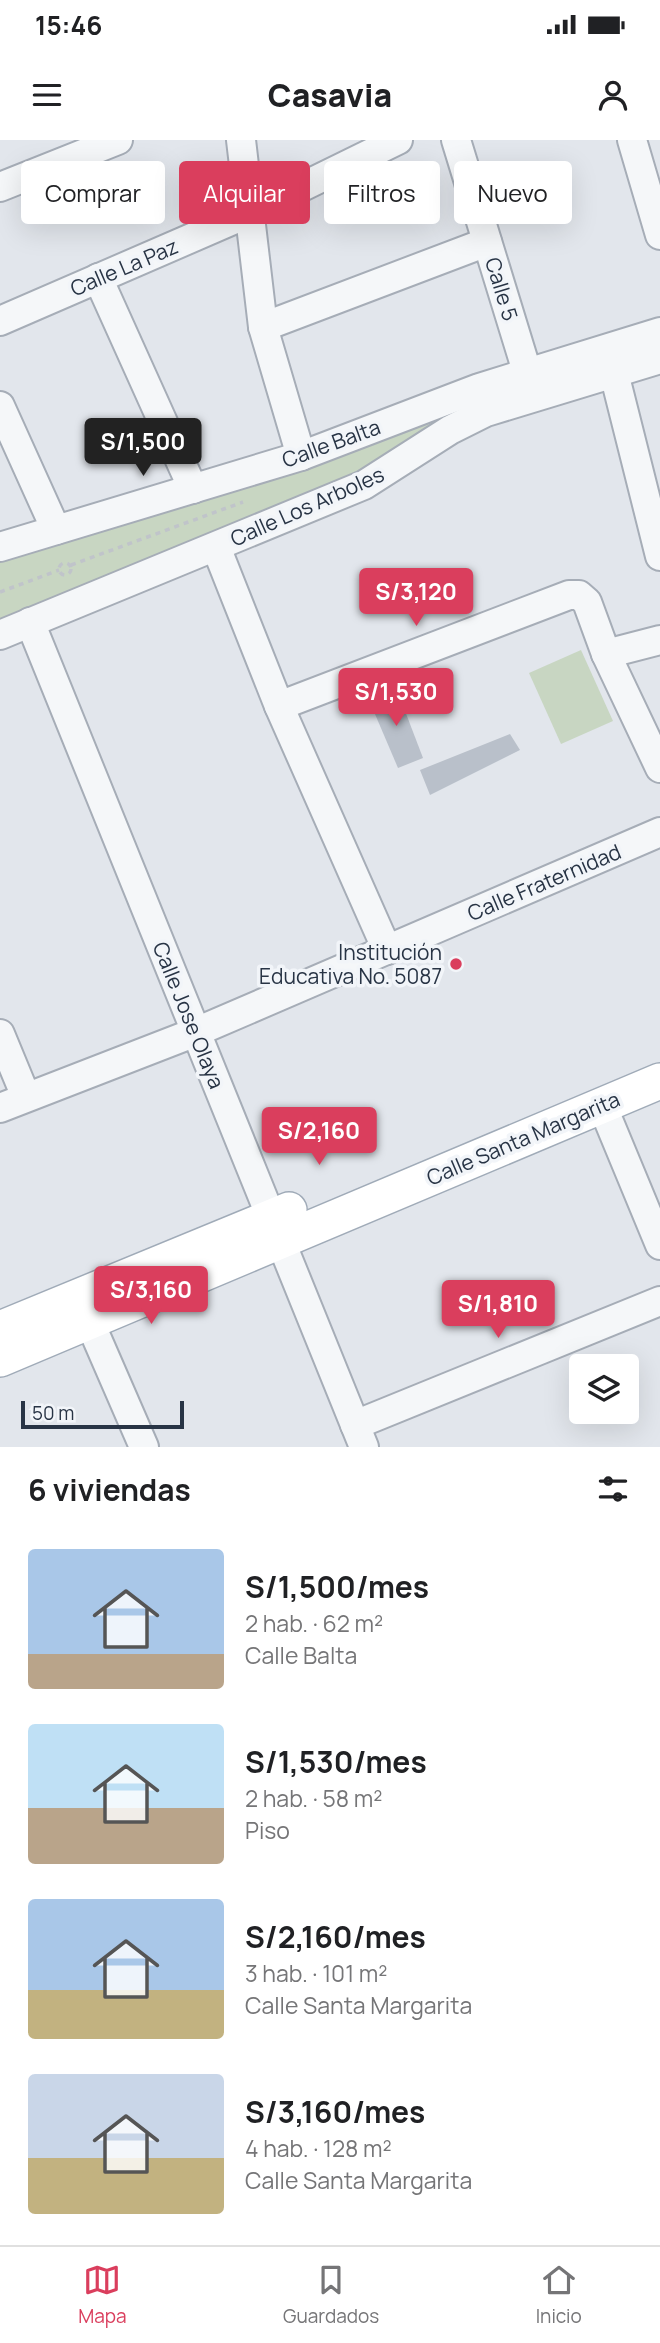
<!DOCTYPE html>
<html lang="es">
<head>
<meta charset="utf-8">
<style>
	body { margin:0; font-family:Manrope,sans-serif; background:#f2f2f2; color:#202124; height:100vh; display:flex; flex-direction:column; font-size:26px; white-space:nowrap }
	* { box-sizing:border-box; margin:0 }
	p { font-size:23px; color:#757577 }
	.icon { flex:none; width:38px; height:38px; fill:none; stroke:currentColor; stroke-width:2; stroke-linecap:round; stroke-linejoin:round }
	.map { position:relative; height:1307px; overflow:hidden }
	.sheet { display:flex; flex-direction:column; background:#fff; flex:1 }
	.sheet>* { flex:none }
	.guide { position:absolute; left:21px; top:21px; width:620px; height:63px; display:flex; gap:14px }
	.buttons { position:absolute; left:569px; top:1214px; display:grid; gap:14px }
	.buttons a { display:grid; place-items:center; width:70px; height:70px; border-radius:7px; background:#fff; box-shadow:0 7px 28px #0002; font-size:35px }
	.scale { position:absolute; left:21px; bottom:18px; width:163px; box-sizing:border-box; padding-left:7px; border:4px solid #283445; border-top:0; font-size:19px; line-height:24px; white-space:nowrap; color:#283445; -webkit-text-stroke:5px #f2f5f9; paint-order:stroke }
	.price { position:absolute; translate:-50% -60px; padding:0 16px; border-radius:7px; background:#da3e5d; color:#fff; font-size:23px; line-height:46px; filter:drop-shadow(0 2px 4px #0008) }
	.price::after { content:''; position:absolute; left:50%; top:42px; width:21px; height:16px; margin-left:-10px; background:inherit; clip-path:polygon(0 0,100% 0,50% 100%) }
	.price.current { background:#222; color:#fff }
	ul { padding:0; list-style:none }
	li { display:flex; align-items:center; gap:21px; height:175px; padding:0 28px }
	li span { display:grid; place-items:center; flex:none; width:196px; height:140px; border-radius:7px; color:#555 }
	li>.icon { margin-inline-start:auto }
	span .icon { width:84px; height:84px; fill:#fffc; stroke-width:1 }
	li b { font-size:30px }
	h2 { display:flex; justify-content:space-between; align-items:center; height:84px; padding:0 28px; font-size:30px }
	.chip { padding:0 24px; border-radius:7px; background:#fff; box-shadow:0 7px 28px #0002; font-size:24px; line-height:63px }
	.chip.current { background:#da3e5d; color:#fff }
	.status { display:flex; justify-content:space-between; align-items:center; height:49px; padding:0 35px; background:#fff; direction:ltr }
	.status svg { height:19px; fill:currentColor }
	header { display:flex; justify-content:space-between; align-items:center; height:91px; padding:0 28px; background:#fff; font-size:32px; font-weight:800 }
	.menu { display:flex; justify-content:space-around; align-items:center; height:98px; border-top:2px solid #e0e0e0; background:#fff; font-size:19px; color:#757577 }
	.menu a { display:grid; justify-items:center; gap:4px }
	.menu .current { color:#da3e5d }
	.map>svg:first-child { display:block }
	.green { fill:#c8d6c2 }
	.building { fill:#b9c0ca }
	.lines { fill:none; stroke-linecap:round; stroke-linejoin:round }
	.minor-casing { stroke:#a6adb7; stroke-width:32 }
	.major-casing { stroke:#a0abb8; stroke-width:38 }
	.path { stroke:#c0c4ca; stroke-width:3.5; stroke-dasharray:5 5; stroke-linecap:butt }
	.minor { stroke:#f5f7f9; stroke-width:28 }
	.major { stroke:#fff; stroke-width:35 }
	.poi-dot { fill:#da3e5d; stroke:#f2f5f9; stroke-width:2.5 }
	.labels { text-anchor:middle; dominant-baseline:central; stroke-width:7; stroke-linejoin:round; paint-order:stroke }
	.street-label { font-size:21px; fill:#283445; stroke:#f2f5f9 }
	.poi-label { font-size:21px; fill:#283445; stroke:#f2f5f9; text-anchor:end }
</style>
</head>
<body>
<div class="status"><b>15:46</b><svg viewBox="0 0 49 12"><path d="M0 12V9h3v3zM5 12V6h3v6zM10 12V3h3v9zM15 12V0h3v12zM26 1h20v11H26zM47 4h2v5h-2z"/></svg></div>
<header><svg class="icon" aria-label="menu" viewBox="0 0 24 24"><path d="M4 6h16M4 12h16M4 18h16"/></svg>Casavia<svg class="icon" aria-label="person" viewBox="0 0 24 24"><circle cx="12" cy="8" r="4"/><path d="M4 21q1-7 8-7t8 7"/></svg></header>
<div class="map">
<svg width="660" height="1307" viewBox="0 0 660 1307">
	<rect width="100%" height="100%" fill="#e2e6ec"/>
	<!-- green -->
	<g class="green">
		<path d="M471,267L364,335L0,490V415L443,272Z"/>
		<path d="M581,510L613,581L561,604L529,533Z"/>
	</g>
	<!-- building -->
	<g class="building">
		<path d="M397,550L423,618L398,628L369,560Z"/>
		<path d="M510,594L520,610L430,655L420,630Z"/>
	</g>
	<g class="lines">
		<!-- minor casing -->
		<g class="minor-casing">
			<g id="minor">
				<path d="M241,0L263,187L301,316"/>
				<path d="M456,0L532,248"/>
				<path d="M632,0L660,95"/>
				<path d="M0,47L118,0"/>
				<path d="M98,138L193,349"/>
				<path d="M0,181L249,73L398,0"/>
				<path d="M263,187L487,102"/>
				<path d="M614,233L660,416"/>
				<path d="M0,266L56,390"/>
				<path d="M0,407L301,316L479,248L660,192"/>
				<path d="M216,407L279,566L387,810"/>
				<path d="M30,482L364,1307"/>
				<path d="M0,495L364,345L450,290L486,272L660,219"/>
				<path d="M606,514L660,500"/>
				<path d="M279,566L569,455H579L587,462L606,514L660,628"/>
				<path d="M0,894L26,957"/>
				<path d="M602,965L660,1105"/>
				<path d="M0,968L196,892L660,692"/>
				<path d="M81,1162L144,1307"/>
				<path d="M355,1285L660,1161"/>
			</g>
		</g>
		<!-- major casing -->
		<g class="major-casing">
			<g id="major">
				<path d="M0,1189L289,1070"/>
				<path d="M0,1219L660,941"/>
			</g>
		</g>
		<!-- path -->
		<g class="path">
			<circle cx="65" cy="429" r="6"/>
			<path d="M71,425L243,362"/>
			<path d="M0,452L59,430"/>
		</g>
		<!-- minor -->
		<use href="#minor" class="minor"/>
		<!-- major -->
		<use href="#major" class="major"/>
	</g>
	<!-- markers -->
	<circle class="poi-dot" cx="456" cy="824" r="7"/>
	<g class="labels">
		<!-- street labels -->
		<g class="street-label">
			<text transform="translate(124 127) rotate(-23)">Calle La Paz</text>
			<text transform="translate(502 149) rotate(73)">Calle 5</text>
			<text transform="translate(331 303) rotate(-20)">Calle Balta</text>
			<text transform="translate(307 366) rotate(-24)">Calle Los Arboles</text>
			<text transform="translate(544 742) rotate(-23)">Calle Fraternidad</text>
			<text transform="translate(189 875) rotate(68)">Calle Jose Olaya</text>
			<text transform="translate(523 998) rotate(-23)">Calle Santa Margarita</text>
		</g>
		<!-- poi labels -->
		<g class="poi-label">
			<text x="442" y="812">Institución<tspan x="442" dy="24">Educativa No. 5087</tspan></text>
		</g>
	</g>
</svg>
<div class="buttons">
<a><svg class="icon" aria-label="layers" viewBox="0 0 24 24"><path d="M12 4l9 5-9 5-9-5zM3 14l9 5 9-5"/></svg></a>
</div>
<div class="scale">50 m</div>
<b class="price current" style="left:143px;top:338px">S/1,500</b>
<b class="price" style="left:416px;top:488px">S/3,120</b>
<b class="price" style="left:396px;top:588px">S/1,530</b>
<b class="price" style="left:319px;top:1027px">S/2,160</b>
<b class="price" style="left:151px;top:1186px">S/3,160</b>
<b class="price" style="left:498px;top:1200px">S/1,810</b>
<div class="guide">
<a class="chip">Comprar</a>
<a class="chip current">Alquilar</a>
<a class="chip">Filtros</a>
<a class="chip">Nuevo</a>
</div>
</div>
<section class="sheet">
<h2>6 viviendas<svg class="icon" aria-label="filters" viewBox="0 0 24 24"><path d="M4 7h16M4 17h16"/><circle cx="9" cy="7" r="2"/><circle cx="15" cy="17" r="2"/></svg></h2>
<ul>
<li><span style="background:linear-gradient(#a9c7e8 75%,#b9a48a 0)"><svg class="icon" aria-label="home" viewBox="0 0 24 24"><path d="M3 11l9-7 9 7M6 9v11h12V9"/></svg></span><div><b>S/1,500/mes</b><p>2 hab. · 62 m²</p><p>Calle Balta</p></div></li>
<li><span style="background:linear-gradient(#bfe0f5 60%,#b9a48a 0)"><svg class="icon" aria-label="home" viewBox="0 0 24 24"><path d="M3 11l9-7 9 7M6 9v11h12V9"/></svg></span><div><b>S/1,530/mes</b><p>2 hab. · 58 m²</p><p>Piso</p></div></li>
<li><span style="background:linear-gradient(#a9c7e8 65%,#c2b280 0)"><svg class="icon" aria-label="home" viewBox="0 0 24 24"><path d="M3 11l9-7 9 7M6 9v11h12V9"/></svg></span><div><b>S/2,160/mes</b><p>3 hab. · 101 m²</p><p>Calle Santa Margarita</p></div></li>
<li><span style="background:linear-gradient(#c9d6e8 60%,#c2b280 0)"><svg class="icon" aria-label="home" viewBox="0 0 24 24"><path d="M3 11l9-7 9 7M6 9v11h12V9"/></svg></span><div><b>S/3,160/mes</b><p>4 hab. · 128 m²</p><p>Calle Santa Margarita</p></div></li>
</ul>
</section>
<nav class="menu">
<a class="current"><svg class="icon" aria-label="map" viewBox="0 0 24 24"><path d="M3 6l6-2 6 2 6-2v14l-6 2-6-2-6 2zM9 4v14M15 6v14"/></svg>Mapa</a>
<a><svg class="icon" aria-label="saved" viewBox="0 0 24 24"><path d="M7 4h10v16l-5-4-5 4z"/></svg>Guardados</a>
<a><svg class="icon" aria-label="home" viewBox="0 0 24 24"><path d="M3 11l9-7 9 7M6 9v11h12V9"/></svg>Inicio</a>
</nav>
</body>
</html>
